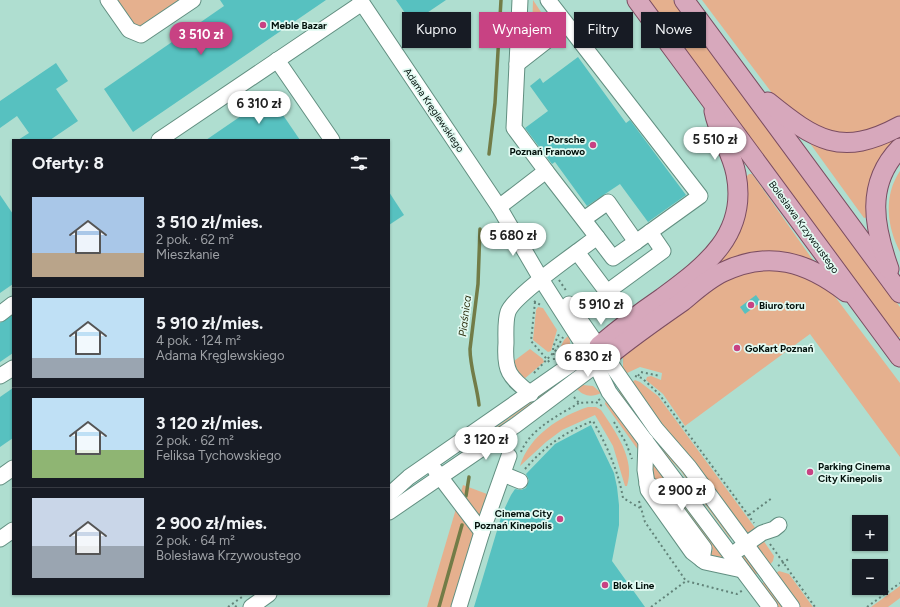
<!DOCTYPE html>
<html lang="pl">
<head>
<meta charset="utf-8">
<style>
	body { margin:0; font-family:Figtree,sans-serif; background:#20242c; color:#f1f3f6; height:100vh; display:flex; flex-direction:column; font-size:15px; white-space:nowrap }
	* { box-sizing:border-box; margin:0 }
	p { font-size:13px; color:#9ea1a6 }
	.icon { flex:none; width:22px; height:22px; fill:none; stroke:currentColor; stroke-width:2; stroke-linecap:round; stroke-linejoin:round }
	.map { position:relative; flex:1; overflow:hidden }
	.sheet { position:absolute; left:12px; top:139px; width:378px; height:456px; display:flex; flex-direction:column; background:#171b24; border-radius:0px; box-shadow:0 1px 3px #0004 }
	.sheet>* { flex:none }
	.hud { position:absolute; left:402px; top:12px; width:380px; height:36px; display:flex; gap:8px }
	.controls { position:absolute; left:852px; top:515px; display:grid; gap:8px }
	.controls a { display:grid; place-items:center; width:36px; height:36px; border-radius:0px; background:#171b24; box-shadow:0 1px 3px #0004; font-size:20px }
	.price { position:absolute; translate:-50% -34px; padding:0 9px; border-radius:14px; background:#fff; color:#222; font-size:13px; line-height:26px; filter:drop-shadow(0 1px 2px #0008) }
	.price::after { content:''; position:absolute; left:50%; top:24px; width:12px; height:9px; margin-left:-6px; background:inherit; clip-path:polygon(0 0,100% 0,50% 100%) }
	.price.selected { background:#c84283; color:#fff }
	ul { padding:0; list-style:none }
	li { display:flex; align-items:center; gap:12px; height:100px; padding:0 20px }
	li+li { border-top:1px solid #363941 }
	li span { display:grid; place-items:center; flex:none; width:112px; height:80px; border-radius:0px; color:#555 }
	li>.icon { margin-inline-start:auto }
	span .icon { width:48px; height:48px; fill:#fffc; stroke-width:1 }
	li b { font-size:17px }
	h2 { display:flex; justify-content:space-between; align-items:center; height:48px; padding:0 20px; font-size:17px }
	.chip { padding:0 14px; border-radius:0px; background:#171b24; box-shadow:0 1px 3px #0004; font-size:14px; line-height:36px }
	.chip.selected { background:#c84283; color:#fff }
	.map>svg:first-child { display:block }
	.green { fill:#e5b08e }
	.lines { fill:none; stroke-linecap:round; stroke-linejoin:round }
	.stream { stroke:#727c47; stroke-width:3.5 }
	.building { fill:#57c1c0 }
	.minor-casing { stroke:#628f81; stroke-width:17 }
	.major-casing { stroke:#7b4d61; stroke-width:21 }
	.path { stroke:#628379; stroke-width:2; stroke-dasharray:2 3; stroke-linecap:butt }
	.minor { stroke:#fff; stroke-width:15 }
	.major { stroke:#d7a8bc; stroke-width:19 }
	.poi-dot { fill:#c84283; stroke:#e2faf2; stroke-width:1.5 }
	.labels { text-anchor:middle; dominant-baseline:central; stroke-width:3.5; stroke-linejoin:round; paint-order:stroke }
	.poi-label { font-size:10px; font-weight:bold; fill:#01100b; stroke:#e2faf2; text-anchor:start }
	.street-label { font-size:10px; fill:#01100b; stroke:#e2faf2 }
	.water-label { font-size:11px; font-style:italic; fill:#313414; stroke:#e2faf2 }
</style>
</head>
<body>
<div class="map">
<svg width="900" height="607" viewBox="0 0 900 607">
	<rect width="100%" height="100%" fill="#afded0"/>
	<!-- green -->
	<g class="green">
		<path d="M112,0H186L140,28L132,25Z"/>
		<path d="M533,0L547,21L532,33Z"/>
		<path d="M648,0H673L900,307V337L896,338Z"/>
		<path d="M702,0H900V120L875,132L828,134L778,101Z"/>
		<path d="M900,131V140L868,217L864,218L809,142Z"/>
		<path d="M900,171V252C887,227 883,196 900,171Z"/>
		<path d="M749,174H752L755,178L815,263L775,254L667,301L747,200V176Z"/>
		<path d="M794,268L833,294L900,383V457L810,334L685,426L663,394L646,380L647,377L651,376L661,380L662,373L640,367L625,374L623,367V355L734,272Z"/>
		<path d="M538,307L543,308L557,330L551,351L548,352L533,340L536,310Z"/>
		<path d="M569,335C571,344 570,351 566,358L559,359L556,356L564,340Z"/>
		<path d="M530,349L543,359L544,362L523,380L510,364Z"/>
		<path d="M635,380L640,382L658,396L756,529L751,533L745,532L661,424L631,383Z"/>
		<path d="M559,382L560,383L448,463L451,460Z"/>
		<path d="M583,385L593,386L601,393C591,398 583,396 576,388Z"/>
		<path d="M621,390L685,472L733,539L729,537L680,470L646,434L616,393Z"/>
		<path d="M606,400L640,447L641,454L605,404Z"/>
		<path d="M588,407H596L601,410C615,431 636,459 627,486H625L613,446L595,415L562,430L546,442L520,466C529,436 560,416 588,407Z"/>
		<path d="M652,455L731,562L707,555L713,550L661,479L655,484L653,481Z"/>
		<path d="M463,485L487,494L453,607H427Z"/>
		<path d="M763,540L774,556L773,561L769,566L757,548L758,545Z"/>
		<path d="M744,554L759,572L754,576L741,558V555Z"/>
		<path d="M779,571L789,574L813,607H799L775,574Z"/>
		<path d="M765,581L784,607H776L760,585Z"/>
		<path d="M900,586V598L888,607H871Z"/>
	</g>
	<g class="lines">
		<!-- stream -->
		<g class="stream">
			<path d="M489,154L495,103L501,0"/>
			<path d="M479,405C477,386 470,367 470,349L478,284L480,229"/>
			<path d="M466,496L469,477"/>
			<path d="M439,607L462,525"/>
		</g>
	</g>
	<!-- building -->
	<g class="building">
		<path d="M220,0H326L133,132L104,89L224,6Z"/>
		<path d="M396,0H446L412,23Z"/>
		<path d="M578,57L626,123L630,120L686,195L648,222L620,184L587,206L555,162L552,164L525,128L548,111L530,86L540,78L543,83Z"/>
		<path d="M56,63L68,81L56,89L78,121L50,140H18L29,133L17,116L0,128V101Z"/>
		<path d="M270,96L300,140H206Z"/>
		<path d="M389,192L404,215L389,225Z"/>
		<path d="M0,195L13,214V284L0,293Z"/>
		<path d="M756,295L761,302L745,314L740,307Z"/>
		<path d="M13,315V353L0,362V323Z"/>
		<path d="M13,388V438L0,447V397Z"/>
		<path d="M591,425L614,473L617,487L619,505V525L612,561L645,607H474L502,514L511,495L515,489L521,490L526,488L529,480L526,474L555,444Z"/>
	</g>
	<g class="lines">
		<!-- minor casing -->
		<g class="minor-casing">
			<g id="minor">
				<path d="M108,0L129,30L141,35L193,0"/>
				<path d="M360,0L499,207L541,279L596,365L609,392L770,607"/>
				<path d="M520,0L514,128L546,171"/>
				<path d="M548,0L700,196L636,242L608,202L584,219"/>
				<path d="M277,60L332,140"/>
				<path d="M517,64L567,25"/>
				<path d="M159,140L362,3"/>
				<path d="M499,207L546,171L597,237C579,251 514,295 508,312C505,321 506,334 506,343C504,371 509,377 531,394"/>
				<path d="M597,237L613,258L636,242"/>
				<path d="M577,252L607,292L663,251L650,232"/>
				<path d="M569,304L656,429L689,467L792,607"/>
				<path d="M0,314L13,304"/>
				<path d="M0,376L13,368"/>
				<path d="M646,441L645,470L648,490L692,552L705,562L742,570"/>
				<path d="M435,470L482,532"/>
				<path d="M503,474L520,481"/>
				<path d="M0,477L13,468"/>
				<path d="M647,484L661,490L704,548L702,560"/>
				<path d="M389,495L409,477L596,347"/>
				<path d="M389,512L516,425L604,359"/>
				<path d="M0,539L13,530"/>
				<path d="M738,550L762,533L774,529L779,525"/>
				<path d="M251,607L269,594"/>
				<path d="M459,607L482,532L509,456"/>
			</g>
		</g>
		<!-- major casing -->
		<g class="major-casing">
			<g id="major">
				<path d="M637,0L900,357"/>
				<path d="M684,0L900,293"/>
				<path d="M768,102C815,140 841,158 900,126"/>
				<path d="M889,269C874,227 865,184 900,148"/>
				<path d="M599,346C619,329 640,313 662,298C705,266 748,235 736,174C732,152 718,133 714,111"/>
				<path d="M607,357C631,337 657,319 683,301C695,291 708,279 723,272C769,250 807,262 846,292"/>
			</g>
		</g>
		<!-- path -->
		<g class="path">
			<path d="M559,280L567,292"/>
			<path d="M534,301L542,306"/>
			<path d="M535,302L531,341L551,364"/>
			<path d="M591,314L596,309L594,297"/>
			<path d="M554,360L553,347L560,332"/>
			<path d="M534,373L556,350L563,337"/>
			<path d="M635,376L642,378L659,394L754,523"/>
			<path d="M638,376L641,372L660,376"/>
			<path d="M574,397L579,403L596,402"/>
			<path d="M600,399L596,402L602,406"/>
			<path d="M614,422L626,443L632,459"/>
			<path d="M521,452C530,429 559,415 579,403"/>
			<path d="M525,469C544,447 566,431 593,421C607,446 618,470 623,498L640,508"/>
			<path d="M639,501L645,522L686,581"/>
			<path d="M749,515L772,498"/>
			<path d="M770,544L815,607"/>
			<path d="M778,566L790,558"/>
			<path d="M228,607L242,597"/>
			<path d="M235,607L239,604"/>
			<path d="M651,607L686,581L737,594L743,590"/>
			<path d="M867,607L900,583"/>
		</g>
		<!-- minor -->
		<use href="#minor" class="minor"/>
		<!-- major -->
		<use href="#major" class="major"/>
	</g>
	<!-- markers -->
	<g class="poi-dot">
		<circle cx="263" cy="25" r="4"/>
		<circle cx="593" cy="145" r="4"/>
		<circle cx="751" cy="305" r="4"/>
		<circle cx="737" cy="348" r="4"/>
		<circle cx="810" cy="472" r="4"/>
		<circle cx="560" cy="519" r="4"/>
		<circle cx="605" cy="585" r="4"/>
	</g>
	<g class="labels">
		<!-- poi labels -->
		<g class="poi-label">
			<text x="271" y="25">Meble Bazar</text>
			<text x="585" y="139" text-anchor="end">Porsche<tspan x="585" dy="12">Poznań Franowo</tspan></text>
			<text x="759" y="305">Biuro toru</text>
			<text x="745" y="348">GoKart Poznań</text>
			<text x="818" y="466">Parking Cinema<tspan x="818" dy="12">City Kinepolis</tspan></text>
			<text x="552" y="513" text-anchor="end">Cinema City<tspan x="552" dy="12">Poznań Kinepolis</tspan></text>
			<text x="613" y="585">Blok Line</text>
		</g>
		<!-- street labels -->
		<g class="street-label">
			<text transform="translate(434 110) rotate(56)">Adama Kręglewskiego</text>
			<text transform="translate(804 227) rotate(54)">Bolesława Krzywoustego</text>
		</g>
		<!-- water labels -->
		<g class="water-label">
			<text transform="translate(465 316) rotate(-83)">Piaśnica</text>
		</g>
	</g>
</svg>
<div class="controls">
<a>+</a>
<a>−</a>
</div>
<b class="price selected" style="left:201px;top:56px">3 510 zł</b>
<b class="price" style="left:259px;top:125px">6 310 zł</b>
<b class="price" style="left:715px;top:161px">5 510 zł</b>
<b class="price" style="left:513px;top:257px">5 680 zł</b>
<b class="price" style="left:601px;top:326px">5 910 zł</b>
<b class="price" style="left:588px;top:378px">6 830 zł</b>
<b class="price" style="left:486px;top:461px">3 120 zł</b>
<b class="price" style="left:682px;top:512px">2 900 zł</b>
<div class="hud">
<a class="chip">Kupno</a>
<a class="chip selected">Wynajem</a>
<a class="chip">Filtry</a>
<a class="chip">Nowe</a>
</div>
<section class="sheet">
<h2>Oferty: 8<svg class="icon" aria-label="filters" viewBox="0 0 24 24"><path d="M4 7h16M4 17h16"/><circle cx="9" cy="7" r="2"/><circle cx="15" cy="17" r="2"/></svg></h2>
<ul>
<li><span style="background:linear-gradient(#a9c7e8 70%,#b9a48a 0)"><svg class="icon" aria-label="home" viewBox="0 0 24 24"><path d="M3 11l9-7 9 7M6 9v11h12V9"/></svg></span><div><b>3 510 zł/mies.</b><p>2 pok. · 62 m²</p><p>Mieszkanie</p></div></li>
<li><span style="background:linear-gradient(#bfe0f5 75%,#9aa5b1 0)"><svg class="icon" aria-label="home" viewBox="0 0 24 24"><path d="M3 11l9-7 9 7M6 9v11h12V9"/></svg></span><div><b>5 910 zł/mies.</b><p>4 pok. · 124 m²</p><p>Adama Kręglewskiego</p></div></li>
<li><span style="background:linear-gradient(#bfe0f5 65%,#8fb573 0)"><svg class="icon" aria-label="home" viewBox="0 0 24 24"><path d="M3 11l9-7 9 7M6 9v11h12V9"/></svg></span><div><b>3 120 zł/mies.</b><p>2 pok. · 62 m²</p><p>Feliksa Tychowskiego</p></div></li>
<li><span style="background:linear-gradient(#c9d6e8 60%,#9aa5b1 0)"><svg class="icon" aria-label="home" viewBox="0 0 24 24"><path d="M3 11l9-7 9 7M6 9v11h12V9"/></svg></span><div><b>2 900 zł/mies.</b><p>2 pok. · 64 m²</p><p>Bolesława Krzywoustego</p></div></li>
</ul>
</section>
</div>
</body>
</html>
